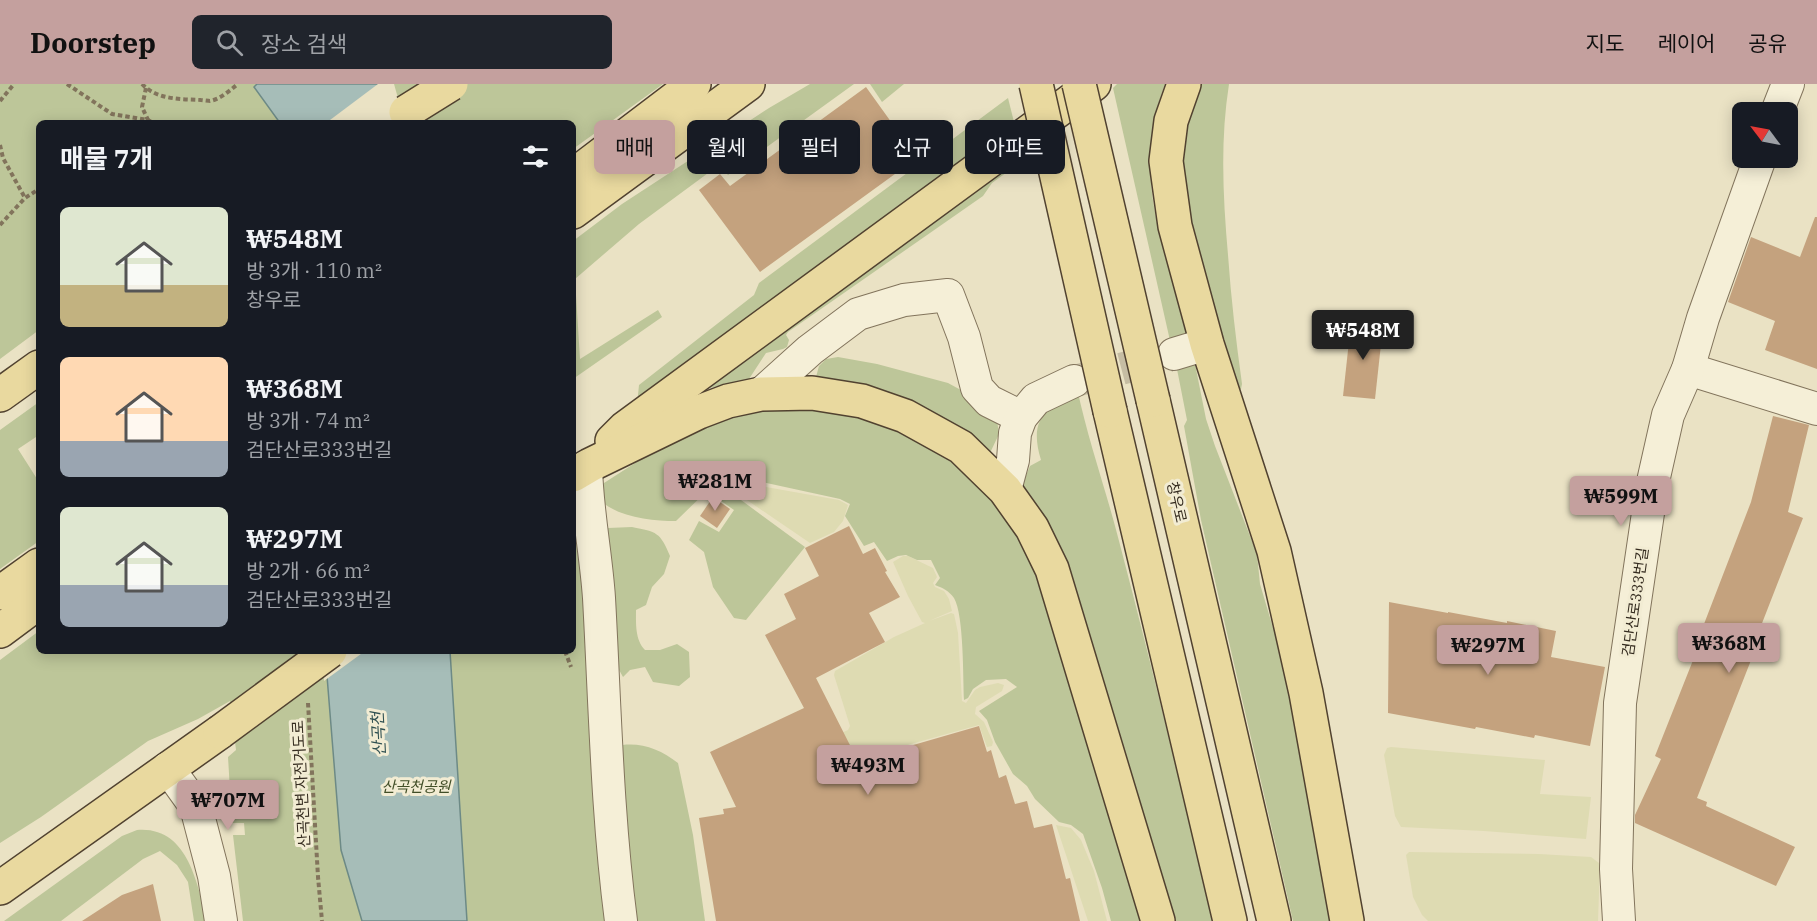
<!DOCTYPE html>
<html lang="ko">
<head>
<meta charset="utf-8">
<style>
	body { margin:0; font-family:"IBM Plex Serif","Noto Sans KR",serif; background:#20242c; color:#f1f3f6; height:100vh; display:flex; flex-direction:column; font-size:22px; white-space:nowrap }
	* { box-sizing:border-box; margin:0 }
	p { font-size:20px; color:#9ea1a6 }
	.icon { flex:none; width:33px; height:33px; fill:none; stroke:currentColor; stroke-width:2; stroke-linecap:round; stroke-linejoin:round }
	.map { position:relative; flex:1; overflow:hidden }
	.panel { position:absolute; left:36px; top:36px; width:540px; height:534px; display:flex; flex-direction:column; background:#171b24; border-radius:9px; box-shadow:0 3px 15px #0003 }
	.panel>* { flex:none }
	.top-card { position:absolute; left:594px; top:36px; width:570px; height:54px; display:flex; gap:12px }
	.needle { width:39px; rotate:302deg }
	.tools { position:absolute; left:1732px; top:18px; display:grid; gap:12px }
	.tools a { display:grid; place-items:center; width:66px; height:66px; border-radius:9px; background:#171b24; box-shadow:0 3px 15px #0003; font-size:30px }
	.price { position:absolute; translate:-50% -51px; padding:0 14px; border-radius:6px; background:#c4a09e; color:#111; font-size:20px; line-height:39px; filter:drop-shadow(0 2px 3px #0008) }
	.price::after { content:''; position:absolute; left:50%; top:36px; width:18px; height:14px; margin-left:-9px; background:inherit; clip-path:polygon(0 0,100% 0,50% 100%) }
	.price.current { background:#222; color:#fff }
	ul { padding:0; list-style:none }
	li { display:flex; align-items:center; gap:18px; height:150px; padding:0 24px }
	li span { display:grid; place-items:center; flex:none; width:168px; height:120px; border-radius:9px; color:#555 }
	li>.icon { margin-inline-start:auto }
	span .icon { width:72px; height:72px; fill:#fffc; stroke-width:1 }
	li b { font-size:26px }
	h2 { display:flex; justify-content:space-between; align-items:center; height:72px; padding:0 24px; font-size:26px }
	.pill { padding:0 21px; border-radius:9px; background:#171b24; box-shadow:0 3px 15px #0003; font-size:21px; line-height:54px }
	.pill.current { background:#c4a09e; color:#111 }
	header { display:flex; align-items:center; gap:36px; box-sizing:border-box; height:84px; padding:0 30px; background:#c4a09e; color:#111 }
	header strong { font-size:28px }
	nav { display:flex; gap:33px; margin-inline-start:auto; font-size:21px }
	.search { width:420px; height:54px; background:#20242c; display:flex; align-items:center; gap:15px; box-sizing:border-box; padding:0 21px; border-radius:9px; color:#9ea1a6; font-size:22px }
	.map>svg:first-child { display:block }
	.farmland { fill:#dedbb2 }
	.green { fill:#bdc699 }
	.water { fill:#a6bdb8; stroke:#6d8a86; stroke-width:1.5 }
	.pier { fill:#eae2c4 }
	.building { fill:#c4a27e }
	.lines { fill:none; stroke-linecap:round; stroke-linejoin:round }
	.minor-tunnel { stroke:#c6bda3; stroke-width:32; stroke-dasharray:32 16; stroke-linecap:butt }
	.minor-casing { stroke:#82745c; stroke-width:34 }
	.major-casing { stroke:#514230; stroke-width:36 }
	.path { stroke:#82745c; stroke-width:4; stroke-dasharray:4.5 3; stroke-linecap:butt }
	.minor { stroke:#f5efd7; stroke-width:32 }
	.major { stroke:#e9d99f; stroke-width:33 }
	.major-bridge-casing { stroke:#514230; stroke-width:36; stroke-linecap:butt }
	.major-bridge { stroke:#e9d99f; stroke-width:33 }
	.labels { text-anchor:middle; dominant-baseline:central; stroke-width:6; stroke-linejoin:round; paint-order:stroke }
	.street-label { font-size:15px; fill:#342b1f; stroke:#f2ecd3 }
	.park-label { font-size:15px; font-style:italic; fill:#414e27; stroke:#f2ecd3 }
	.water-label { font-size:16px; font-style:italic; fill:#305152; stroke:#f2ecd3 }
</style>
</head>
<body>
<header>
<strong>Doorstep</strong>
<div class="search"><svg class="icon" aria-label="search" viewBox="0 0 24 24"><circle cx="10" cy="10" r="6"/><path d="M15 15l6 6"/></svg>장소 검색</div>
<nav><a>지도</a><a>레이어</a><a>공유</a></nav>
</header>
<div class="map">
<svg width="1817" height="837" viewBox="0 0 1817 837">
	<rect width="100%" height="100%" fill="#eae2c4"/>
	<!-- farmland -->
	<g class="farmland">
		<path d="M751,398L766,403L839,416L848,421L843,437L834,448L810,459L741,412L740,409L747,399Z"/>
		<path d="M903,472H908L933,484L937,493L933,499L935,503L944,507L949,515L952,527L929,537L951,529L954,530L958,549L962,617L966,619L975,606L980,603L998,599L1004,601L1002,607L976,623L975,630L984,638L993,658L992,662L987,663L979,641L825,684L814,661L848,646L850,642L834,591L835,587L894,553L925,539L922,538L908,512L893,478Z"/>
		<path d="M1391,663L1545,676L1540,710L1591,713L1586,755L1484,747L1401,743L1395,732L1384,671L1387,664Z"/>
		<path d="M1056,741L1071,744L1081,756L1094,787L1107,837H1088Z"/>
		<path d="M1409,768L1539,770L1591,773L1599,779L1600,782L1598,837H1428L1422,831L1413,813L1406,771Z"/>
	</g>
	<!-- green -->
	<g class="green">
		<path d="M0,0H663L573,65V39H39V246L0,275Z"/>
		<path d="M810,0H854L728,91L719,81L639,140L575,195L580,275L658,226L662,233L573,295V157L622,120L769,24Z"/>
		<path d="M870,0H904L882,18Z"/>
		<path d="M1117,0H1165C1131,89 1163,161 1187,246V253L1171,261L1113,4Z"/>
		<path d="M1197,0H1229C1220,57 1223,114 1228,171C1231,214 1236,257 1242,300L1241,305H1239L1215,231L1184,121L1179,88L1186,29Z"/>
		<path d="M1008,14L1015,42L637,321L639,301L754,211L759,199Z"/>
		<path d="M1023,70L1024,76L992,99L983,112L788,248L786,251L789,256L787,263L783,265L766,269L749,295L705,305Z"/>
		<path d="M838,273L877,280L948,299L970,311L997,336L999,350L990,369C932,322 892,301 816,293L819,282L826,275Z"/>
		<path d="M1190,276L1195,280L1206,335L1215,362L1257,470L1260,500L1273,544L1284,563L1335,837H1293L1201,436L1184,342L1187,336L1176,280Z"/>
		<path d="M1077,304C1088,356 1106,406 1119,457C1152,583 1183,710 1212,837H1170L1019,408L1030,382L1041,376C1028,333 1047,326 1077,304Z"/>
		<path d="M39,318V351L18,365L39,398V457L0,485V346Z"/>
		<path d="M779,320L885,333L971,387L1012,441L1034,486L1057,549L1140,837H1111L1102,804L1083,750L1071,741L1059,738L1035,715L1027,702L1013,690L995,658L987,636L979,627L1017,603L1006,595L986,596L973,605L968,614L964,616C963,594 964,531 954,514C949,507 943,504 935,501L940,494L931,476H917L906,471L898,472L887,477L874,458L864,462L845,432L850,420L840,415L748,395L736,410L714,400L676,437C653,437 623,434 603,419L601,402L604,399L688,345Z"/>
		<path d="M573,367L596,601L615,662C639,657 659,664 678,679L693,751L705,837H243L233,751H245L244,739H232L228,673L236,666L230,617L198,635L148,657L41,733L0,759V576L39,547V567H573Z"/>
		<path d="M718,405L741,416L805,463L746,536L734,534L713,503L704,468L689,456L699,437L719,448L734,426L714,412Z"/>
		<path d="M632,443C657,448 660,448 670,472L664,490L652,503L646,521L636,526C636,539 635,556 645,566H660L677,560L689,568L690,593L679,602L653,598L645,583L630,586L623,593L613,575L617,546L602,459L608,444Z"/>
		<path d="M137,746C188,742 197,799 207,837H194L188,798L177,781L160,767L143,775L61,837H4L122,752Z"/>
	</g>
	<!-- water -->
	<g class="water">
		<path d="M257,0H391L402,39H280L254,3Z"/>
		<path d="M325,567H450L467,837H362L341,766Z"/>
	</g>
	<!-- pier -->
	<g class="pier">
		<path d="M378,0H394L405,39H326Z"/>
		<path d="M322,567H365L324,597Z"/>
	</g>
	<!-- building -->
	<g class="building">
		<path d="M866,3L917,74L760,188L699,106L720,90L730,102Z"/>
		<path d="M1815,133H1817V285L1765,266L1775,237L1728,218L1751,153L1800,173Z"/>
		<path d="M1351,239L1383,242L1375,315L1343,312Z"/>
		<path d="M1773,332L1809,341L1788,428L1803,434L1752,565L1755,566L1697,714L1707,718L1706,722L1795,763L1776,802L1635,739V731L1661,675L1655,672L1707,541L1704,540L1751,418Z"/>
		<path d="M713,413L730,425L717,444L700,432Z"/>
		<path d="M849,442L863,470L875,464L887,487L885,488L900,513L869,529L885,558L816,594L858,677L979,642L987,668L991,666L999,694L1006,691L1015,720L1027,717L1034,744L1052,740L1066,795L1070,794L1080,837H716L699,734L724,730L723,725L736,723L710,668L804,624L765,551L796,535L784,510L819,492L805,464Z"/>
		<path d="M1389,518L1448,529V528L1507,539V537L1556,547L1551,573L1605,583L1590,662L1535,651L1534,654L1476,643L1475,645L1388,629Z"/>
		<path d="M153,800L161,837H82L122,811Z"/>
	</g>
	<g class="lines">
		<!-- minor-tunnel -->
		<path class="minor-tunnel" d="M1075,297L1169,272"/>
		<!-- minor casing -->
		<g class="minor-casing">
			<g id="minor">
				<path d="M1777,28L1788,0"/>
				<path d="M1174,270L1207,260"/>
				<path d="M1688,285L1817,325"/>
				<path d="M761,310L810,266L858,230L904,216L948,211L964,253L977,304L989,317L1021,333"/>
				<path d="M586,383C587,427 596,470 599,514C605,622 607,730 621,837"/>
				<path d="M1005,406L1013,376L1015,349L1021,333L1036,315L1074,297"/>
				<path d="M168,684L196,723L214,792L221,837"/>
				<path d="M1619,837L1616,785L1620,619L1652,402L1668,331L1688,285L1703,234L1760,74"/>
			</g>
		</g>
		<!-- major casing -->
		<g class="major-casing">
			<g id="major">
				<path d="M1184,0L1171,37L1166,77L1175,142L1207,260L1274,467L1306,609L1347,837"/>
				<path d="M573,92L694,0"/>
				<path d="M573,128L748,0"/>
				<path d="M0,311L39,283"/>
				<path d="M1153,316L1274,837"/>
				<path d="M1110,327L1230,837"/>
				<path d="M612,357L625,344L1094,0"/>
				<path d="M573,391L590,381L699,328L728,317L761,310L812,309L862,317L905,332L961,363L1005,406L1032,444L1052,485L1158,837"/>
				<path d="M0,509L39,481"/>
				<path d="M0,547L39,518"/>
				<path d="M0,804L220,648"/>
			</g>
		</g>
		<!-- path -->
		<g class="path">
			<path d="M67,0L112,30L148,36L153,39"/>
			<path d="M142,0C157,16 181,15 201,16C202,16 209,17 210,17C221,15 230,6 238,0"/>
			<path d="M146,4L142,23L148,36"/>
			<path d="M0,17L14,0"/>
			<path d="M0,61L3,74L25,114"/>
			<path d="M0,141L25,114L39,105"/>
			<path d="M565,567L571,583"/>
			<path d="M308,619L318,793L322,837"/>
		</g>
		<!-- minor -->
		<use href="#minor" class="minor"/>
		<!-- major -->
		<use href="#major" class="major"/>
		<!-- major-bridge casing -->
		<g class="major-bridge-casing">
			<g id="major-bridge">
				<path d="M1036,0L1110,327"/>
				<path d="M1079,0L1153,316"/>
				<path d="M406,28L451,0"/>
				<path d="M220,648L330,567"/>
			</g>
		</g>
		<!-- major-bridge -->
		<use href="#major-bridge" class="major-bridge"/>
	</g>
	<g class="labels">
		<!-- street labels -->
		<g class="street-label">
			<text transform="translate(1177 418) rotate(77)">창우로</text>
			<text transform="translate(1635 518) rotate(-82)">검단산로333번길</text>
			<text transform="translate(301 700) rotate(-93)">산곡천변 자전거도로</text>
		</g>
		<!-- park labels -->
		<g class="park-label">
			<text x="416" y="702">산곡천공원</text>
		</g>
		<!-- water labels -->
		<g class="water-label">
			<text transform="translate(378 650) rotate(-93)">산곡천</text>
		</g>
	</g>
</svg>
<div class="tools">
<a><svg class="needle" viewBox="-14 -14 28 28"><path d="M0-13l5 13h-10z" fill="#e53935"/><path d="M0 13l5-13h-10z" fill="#9ea1a6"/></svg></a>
</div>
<b class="price current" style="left:1363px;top:277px">₩548M</b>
<b class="price" style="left:715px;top:428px">₩281M</b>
<b class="price" style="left:1621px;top:443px">₩599M</b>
<b class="price" style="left:1729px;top:590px">₩368M</b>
<b class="price" style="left:1488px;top:592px">₩297M</b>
<b class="price" style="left:868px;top:712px">₩493M</b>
<b class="price" style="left:228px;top:747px">₩707M</b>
<div class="top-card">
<a class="pill current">매매</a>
<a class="pill">월세</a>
<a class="pill">필터</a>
<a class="pill">신규</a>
<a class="pill">아파트</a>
</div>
<section class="panel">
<h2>매물 7개<svg class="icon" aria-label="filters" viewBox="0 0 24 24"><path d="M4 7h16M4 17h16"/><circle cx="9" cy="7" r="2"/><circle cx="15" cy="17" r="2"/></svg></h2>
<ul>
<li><span style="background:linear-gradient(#dfe7d0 65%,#c2b280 0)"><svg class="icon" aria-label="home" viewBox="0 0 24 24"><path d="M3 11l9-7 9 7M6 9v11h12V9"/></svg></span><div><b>₩548M</b><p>방 3개 · 110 m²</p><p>창우로</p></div></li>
<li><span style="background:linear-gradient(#ffd9b3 70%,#9aa5b1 0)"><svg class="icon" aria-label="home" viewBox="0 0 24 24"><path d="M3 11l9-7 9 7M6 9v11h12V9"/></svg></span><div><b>₩368M</b><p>방 3개 · 74 m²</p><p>검단산로333번길</p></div></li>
<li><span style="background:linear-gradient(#dfe7d0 65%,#9aa5b1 0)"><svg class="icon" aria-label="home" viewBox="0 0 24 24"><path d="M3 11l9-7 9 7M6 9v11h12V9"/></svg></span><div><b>₩297M</b><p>방 2개 · 66 m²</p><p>검단산로333번길</p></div></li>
</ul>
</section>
</div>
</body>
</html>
